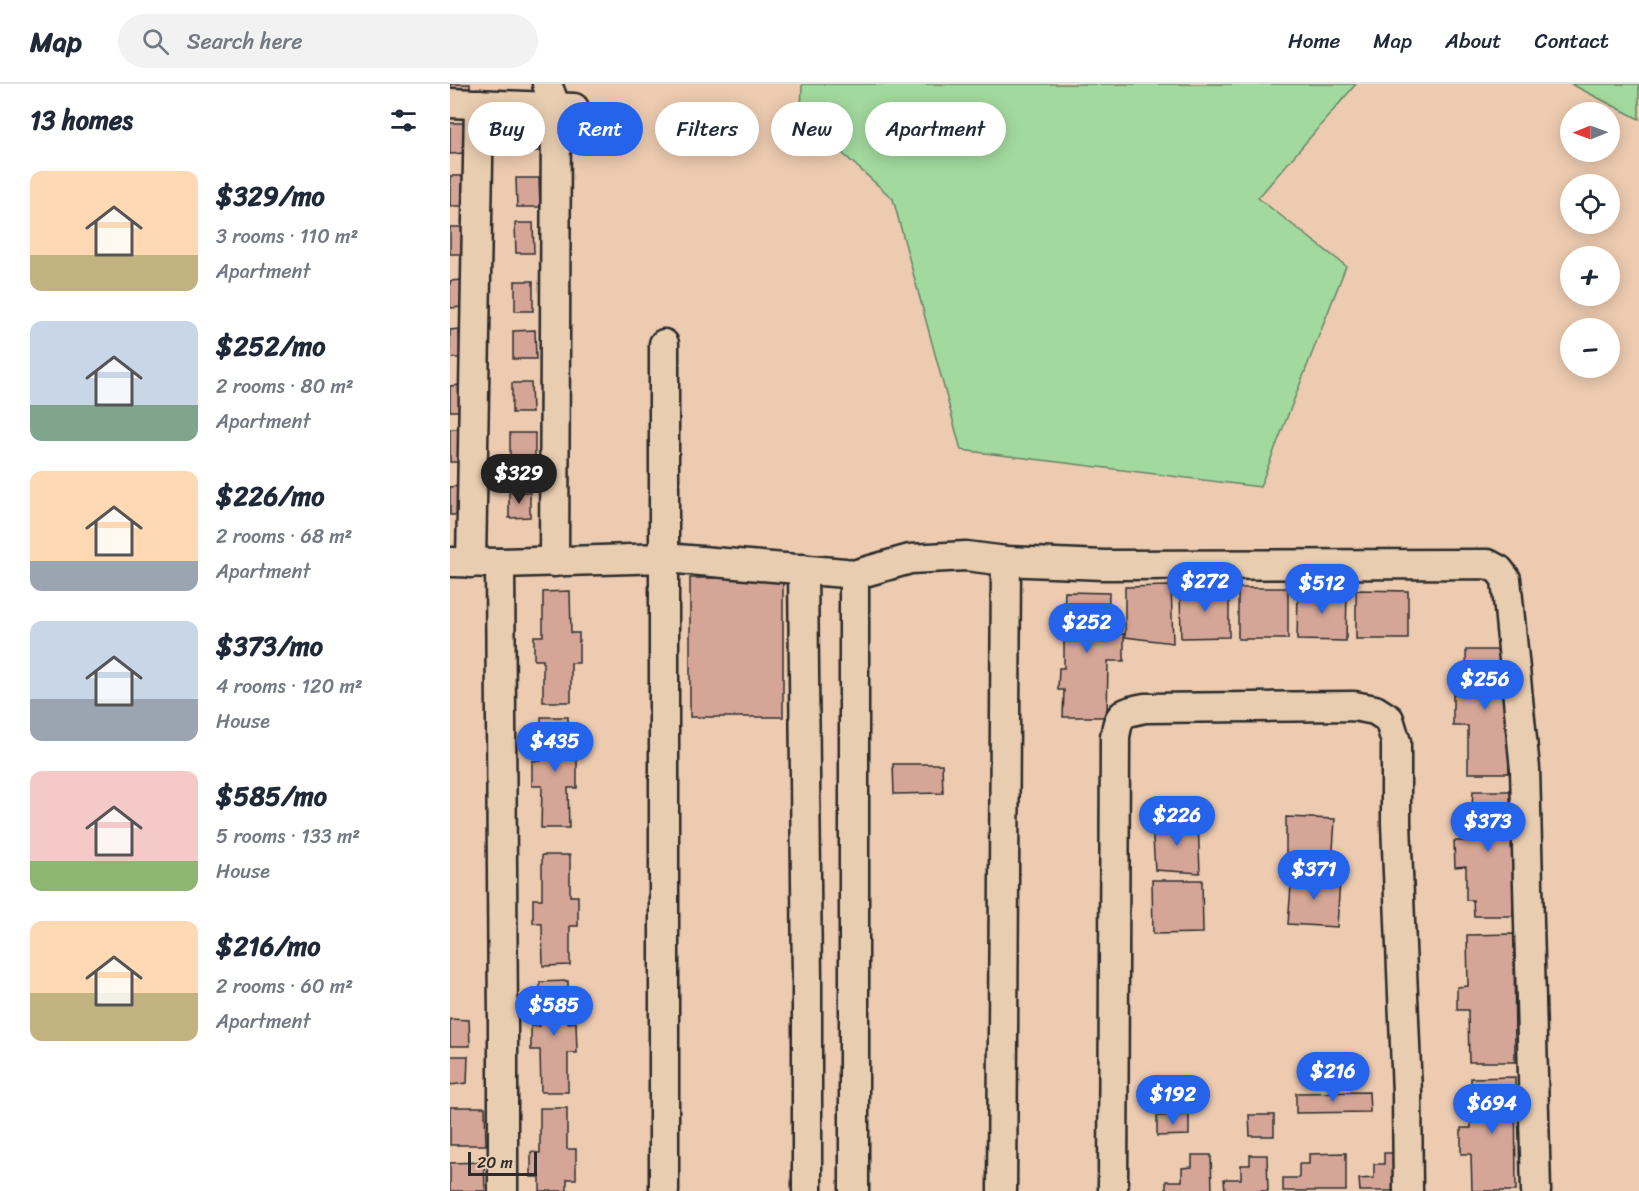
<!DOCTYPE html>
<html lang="en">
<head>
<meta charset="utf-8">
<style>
	body { margin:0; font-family:Sriracha,sans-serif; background:#f2f2f3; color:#1f2937; height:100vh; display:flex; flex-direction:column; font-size:22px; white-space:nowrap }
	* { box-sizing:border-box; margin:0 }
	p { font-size:20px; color:#747a83 }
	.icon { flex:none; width:33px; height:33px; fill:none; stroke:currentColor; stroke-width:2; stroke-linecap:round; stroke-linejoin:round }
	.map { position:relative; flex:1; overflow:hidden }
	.side { display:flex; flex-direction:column; background:#fff; width:450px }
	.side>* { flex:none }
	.top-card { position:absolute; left:18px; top:18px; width:570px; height:54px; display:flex; gap:12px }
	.needle { width:39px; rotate:269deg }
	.fabs { position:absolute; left:1110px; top:18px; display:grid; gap:12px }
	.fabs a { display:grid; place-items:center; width:60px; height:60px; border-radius:50%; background:#fff; box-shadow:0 3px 15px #0003; font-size:30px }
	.scale { position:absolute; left:18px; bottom:15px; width:69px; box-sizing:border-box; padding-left:6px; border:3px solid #2b2b2b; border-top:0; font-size:16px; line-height:21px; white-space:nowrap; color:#2b2b2b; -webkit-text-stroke:4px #e8cdb0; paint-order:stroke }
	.price { position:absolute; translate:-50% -51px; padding:0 14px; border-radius:21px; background:#2563eb; color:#fff; font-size:20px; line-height:39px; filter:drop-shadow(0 2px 3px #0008) }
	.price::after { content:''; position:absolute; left:50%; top:36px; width:18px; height:14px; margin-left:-9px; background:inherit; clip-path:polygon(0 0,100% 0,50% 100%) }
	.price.active { background:#222; color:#fff }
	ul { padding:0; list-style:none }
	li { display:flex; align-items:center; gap:18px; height:150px; padding:0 30px }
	li span { display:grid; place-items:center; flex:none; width:168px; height:120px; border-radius:12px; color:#555 }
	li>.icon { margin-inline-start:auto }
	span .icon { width:72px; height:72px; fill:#fffc; stroke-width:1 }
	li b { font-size:26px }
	h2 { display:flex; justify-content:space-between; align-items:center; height:72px; padding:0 30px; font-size:26px }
	.tag { padding:0 21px; border-radius:27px; background:#fff; box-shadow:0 3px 15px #0003; font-size:21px; line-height:54px }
	.tag.active { background:#2563eb; color:#fff }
	header { display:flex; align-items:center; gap:36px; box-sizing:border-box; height:84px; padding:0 30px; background:#fff; border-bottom:2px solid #e0e1e3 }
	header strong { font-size:28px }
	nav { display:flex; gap:33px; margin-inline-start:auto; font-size:21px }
	.search { width:420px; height:54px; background:#f2f2f3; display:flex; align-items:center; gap:15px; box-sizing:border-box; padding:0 21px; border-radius:33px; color:#747a83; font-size:22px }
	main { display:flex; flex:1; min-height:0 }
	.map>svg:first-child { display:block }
	.green { fill:#a2d99e; stroke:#668264; stroke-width:1.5 }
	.building { fill:#d5a698; stroke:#2b2b2b; stroke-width:1.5 }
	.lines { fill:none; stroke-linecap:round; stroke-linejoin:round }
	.minor-casing { stroke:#2b2b2b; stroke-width:33 }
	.minor { stroke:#e8cdb0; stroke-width:28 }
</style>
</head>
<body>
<header>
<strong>Map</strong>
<div class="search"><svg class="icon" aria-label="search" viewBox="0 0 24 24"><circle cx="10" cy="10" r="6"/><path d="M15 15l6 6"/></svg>Search here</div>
<nav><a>Home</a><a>Map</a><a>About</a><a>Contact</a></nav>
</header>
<main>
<section class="side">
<h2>13 homes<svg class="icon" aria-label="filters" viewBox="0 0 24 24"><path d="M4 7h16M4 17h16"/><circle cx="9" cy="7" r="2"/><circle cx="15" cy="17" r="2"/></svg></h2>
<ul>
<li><span style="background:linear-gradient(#ffd9b3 70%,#c2b280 0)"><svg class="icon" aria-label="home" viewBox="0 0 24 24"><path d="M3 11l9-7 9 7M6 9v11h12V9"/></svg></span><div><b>$329/mo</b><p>3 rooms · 110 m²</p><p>Apartment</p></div></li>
<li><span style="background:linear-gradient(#c9d6e8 70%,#7fa58c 0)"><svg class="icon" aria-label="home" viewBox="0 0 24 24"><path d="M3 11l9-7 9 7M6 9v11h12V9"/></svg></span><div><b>$252/mo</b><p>2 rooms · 80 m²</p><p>Apartment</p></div></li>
<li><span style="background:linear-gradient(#ffd9b3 75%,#9aa5b1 0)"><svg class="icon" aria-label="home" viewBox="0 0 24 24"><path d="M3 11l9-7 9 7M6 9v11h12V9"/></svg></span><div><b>$226/mo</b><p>2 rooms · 68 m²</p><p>Apartment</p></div></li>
<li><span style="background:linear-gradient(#c9d6e8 65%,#9aa5b1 0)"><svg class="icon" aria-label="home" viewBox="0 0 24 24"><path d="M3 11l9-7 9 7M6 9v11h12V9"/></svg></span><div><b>$373/mo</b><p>4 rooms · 120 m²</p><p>House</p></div></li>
<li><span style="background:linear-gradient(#f6c9c9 75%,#8fb573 0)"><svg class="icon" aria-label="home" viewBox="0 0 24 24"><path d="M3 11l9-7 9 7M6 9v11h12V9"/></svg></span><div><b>$585/mo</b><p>5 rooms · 133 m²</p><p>House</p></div></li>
<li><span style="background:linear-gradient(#ffd9b3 60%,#c2b280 0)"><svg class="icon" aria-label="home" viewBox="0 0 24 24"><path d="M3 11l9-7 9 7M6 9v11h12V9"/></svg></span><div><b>$216/mo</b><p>2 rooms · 60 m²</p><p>Apartment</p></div></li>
</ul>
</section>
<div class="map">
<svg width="1189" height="1107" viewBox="0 0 1189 1107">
	<rect width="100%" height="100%" fill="#eccbb0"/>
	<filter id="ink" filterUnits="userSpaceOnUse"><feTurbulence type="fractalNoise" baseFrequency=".0167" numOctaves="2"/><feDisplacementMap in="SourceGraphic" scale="12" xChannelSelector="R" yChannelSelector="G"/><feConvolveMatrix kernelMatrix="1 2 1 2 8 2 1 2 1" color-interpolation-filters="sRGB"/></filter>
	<g filter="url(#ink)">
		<!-- green -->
		<g class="green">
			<path d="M352,0H906L808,114L896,182L810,403L511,366L443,115L351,32Z"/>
			<path d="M1121,0H1189V35Z"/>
		</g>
		<!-- building -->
		<g class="building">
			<path d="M0,0H20V8L0,9Z"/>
			<path d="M89,38L90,67L69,68L68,39Z"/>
			<path d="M0,39H14V69L0,70Z"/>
			<path d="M0,92H16L17,122H0Z"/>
			<path d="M66,94H89L90,123H67Z"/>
			<path d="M65,139H83L84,169H66Z"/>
			<rect x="0" y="143" width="12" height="27"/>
			<path d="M12,196L13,223L0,224V197Z"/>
			<rect x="65" y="197" width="18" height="30"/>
			<path d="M9,245L10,274H0V246Z"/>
			<path d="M85,246L86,275H63V247Z"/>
			<path d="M62,299H81L82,329H62Z"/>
			<path d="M11,301V327H0V302Z"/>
			<rect x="0" y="345" width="9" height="33"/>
			<rect x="60" y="349" width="25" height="27"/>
			<path d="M9,402V431H0V403Z"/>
			<path d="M59,408H80V433L59,434Z"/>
			<rect x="240" y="494" width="93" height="139"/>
			<path d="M721,502L723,559L675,553V503Z"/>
			<rect x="788" y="504" width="50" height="51"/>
			<path d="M779,505V553L731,554L730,506Z"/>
			<path d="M848,505L897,506L896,557L847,556Z"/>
			<path d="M906,506L958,507V555H906Z"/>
			<path d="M120,507L121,549H129V579H121V618H93V576H84V552H93V508Z"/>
			<path d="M615,508L659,509L658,550H674V577H658L657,633H613L614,606H608L609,584H614V555H608V529H614Z"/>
			<path d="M1016,566H1057L1059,689H1018V642H1003V610H1017Z"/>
			<path d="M91,633H118L119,674H127V704H118L119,744H91L92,702H82V677H91Z"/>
			<path d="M443,680H492L493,709L444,710Z"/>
			<path d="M1023,707H1062L1063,832H1024L1023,816H1016V782L1005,783L1004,757H1015V723H1022Z"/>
			<path d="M836,733L885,735L882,781L836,773Z"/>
			<path d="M748,737L750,789L705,786L702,739Z"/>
			<path d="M92,771H120V812H128V842H120V881L93,882L92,840L83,839V815H92Z"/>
			<path d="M842,790L890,794L887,843L838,840Z"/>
			<path d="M702,796H752L753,849L703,850Z"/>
			<path d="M1064,850L1065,978H1019L1018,926H1007V903L1018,902L1017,851Z"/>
			<path d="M118,897V939L126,938L127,969H118V1008H91L90,966H81V942H90V898Z"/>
			<path d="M0,935L19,936L20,962H0Z"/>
			<path d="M0,972H18L17,999L0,1001Z"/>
			<path d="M1065,993L1066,1107H1022L1021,1070H1011V1044H1021V994Z"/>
			<path d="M919,1008L920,1028L846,1029V1009Z"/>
			<path d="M0,1023H35L36,1061H0Z"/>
			<path d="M90,1024H117V1065H126V1095H117V1107H90V1093H81V1068L90,1069Z"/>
			<path d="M739,1031V1051L707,1052V1032Z"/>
			<path d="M799,1031H824V1052H800Z"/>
			<path d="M896,1069V1107H833V1094H849V1080H859V1070Z"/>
			<path d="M934,1069H953L952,1107H910L909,1095L924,1094V1080H934Z"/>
			<path d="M742,1071H761L762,1107H716V1097H732V1084L742,1083Z"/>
			<path d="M800,1071H817L818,1107H775L774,1095H791V1081H800Z"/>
			<path d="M34,1078L35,1107H0V1079Z"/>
		</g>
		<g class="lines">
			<!-- minor casing -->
			<g class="minor-casing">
				<g id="minor">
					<path d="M97,0L106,24L104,478"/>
					<path d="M0,19L124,24"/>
					<path d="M556,477L653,481L1038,480L1049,486L1056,495L1075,685L1086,1107"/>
					<path d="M0,478L50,479L215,474L395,489C402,493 403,496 404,504V1107"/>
					<path d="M21,479L29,20"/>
					<path d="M50,479L53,940V1107"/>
					<path d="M353,485L357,898V1107"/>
					<path d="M400,492L460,475L516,472L556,477L552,1107"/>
					<path d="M214,1107V260"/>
					<path d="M663,1107L665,653C669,629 671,629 695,624L904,622L925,626L939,635L946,658V739L957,1009L958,1107"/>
				</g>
			</g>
			<!-- minor -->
			<use href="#minor" class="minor"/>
		</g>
	</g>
</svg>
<div class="fabs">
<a><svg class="needle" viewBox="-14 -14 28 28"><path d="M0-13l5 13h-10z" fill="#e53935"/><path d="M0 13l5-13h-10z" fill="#747a83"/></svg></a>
<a><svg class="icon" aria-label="locate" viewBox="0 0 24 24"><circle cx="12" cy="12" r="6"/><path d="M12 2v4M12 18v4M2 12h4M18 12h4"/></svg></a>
<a>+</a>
<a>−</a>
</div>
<div class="scale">20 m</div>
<b class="price active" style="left:69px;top:421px">$329</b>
<b class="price" style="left:755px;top:529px">$272</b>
<b class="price" style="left:872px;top:531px">$512</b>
<b class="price" style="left:637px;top:570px">$252</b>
<b class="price" style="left:1035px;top:627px">$256</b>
<b class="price" style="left:105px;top:689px">$435</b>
<b class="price" style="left:727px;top:763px">$226</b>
<b class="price" style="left:1038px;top:769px">$373</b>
<b class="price" style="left:864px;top:817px">$371</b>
<b class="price" style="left:104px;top:953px">$585</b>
<b class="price" style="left:883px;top:1019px">$216</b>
<b class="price" style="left:723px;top:1042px">$192</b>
<b class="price" style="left:1042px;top:1051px">$694</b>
<div class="top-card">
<a class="tag">Buy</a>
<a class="tag active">Rent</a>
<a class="tag">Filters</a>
<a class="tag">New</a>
<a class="tag">Apartment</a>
</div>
</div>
</main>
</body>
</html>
